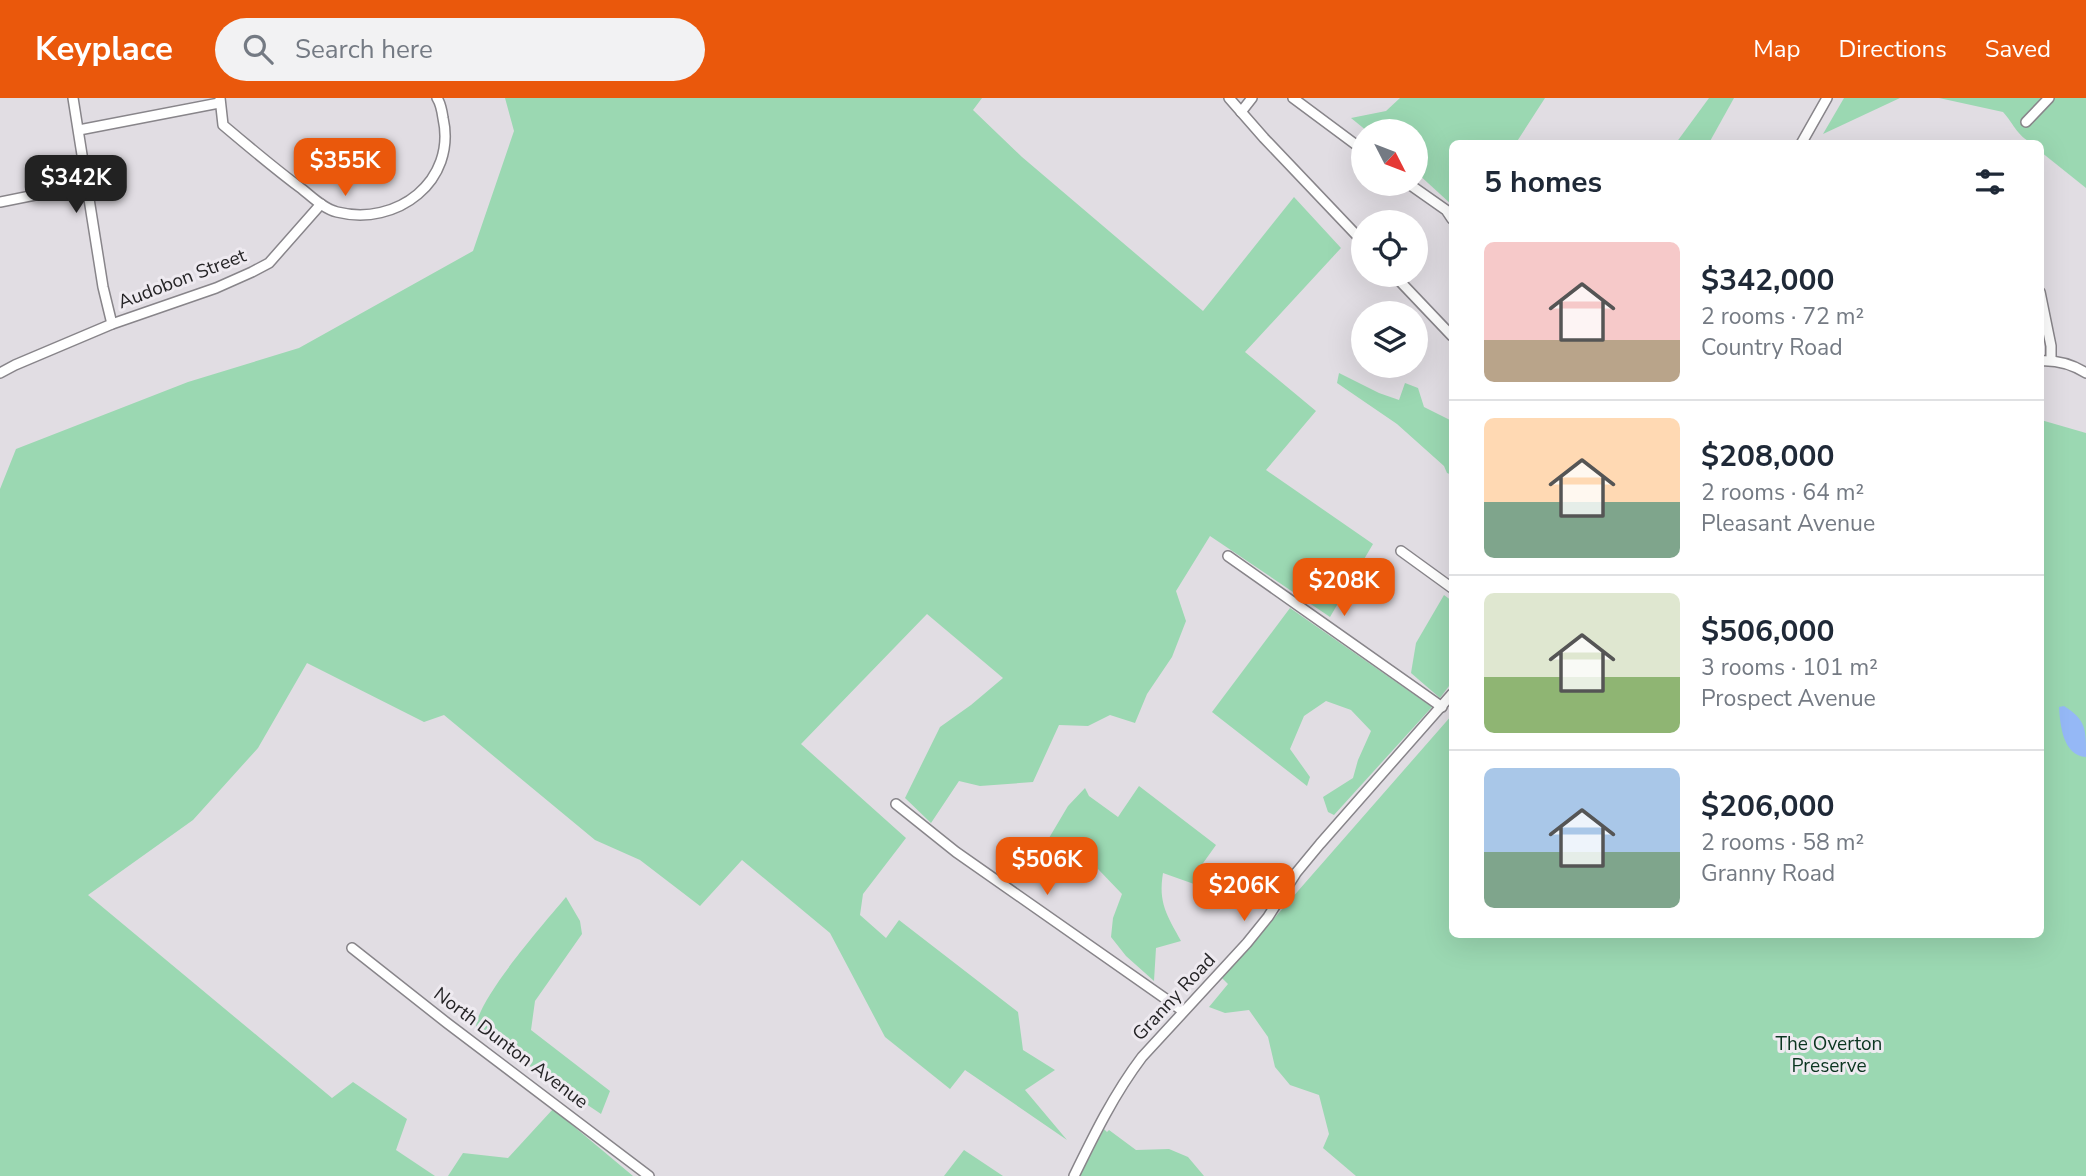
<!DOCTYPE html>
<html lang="en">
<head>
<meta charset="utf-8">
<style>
	body { margin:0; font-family:"Nunito Sans",sans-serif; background:#f2f2f3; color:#1f2937; height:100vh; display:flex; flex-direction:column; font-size:26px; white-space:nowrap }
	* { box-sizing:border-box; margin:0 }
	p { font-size:23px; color:#747a83 }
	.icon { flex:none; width:38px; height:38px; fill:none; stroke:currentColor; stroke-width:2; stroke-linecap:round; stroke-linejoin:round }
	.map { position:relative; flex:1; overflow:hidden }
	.drawer { position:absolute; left:1449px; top:42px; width:595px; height:798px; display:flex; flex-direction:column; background:#fff; border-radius:10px; box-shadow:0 7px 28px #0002 }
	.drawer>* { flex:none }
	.needle { width:46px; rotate:132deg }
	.tools { position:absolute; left:1351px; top:21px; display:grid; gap:14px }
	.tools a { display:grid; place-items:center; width:77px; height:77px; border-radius:50%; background:#fff; box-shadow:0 7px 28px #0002; font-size:35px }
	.price { position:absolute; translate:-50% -60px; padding:0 16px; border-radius:14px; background:#ea580c; color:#fff; font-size:23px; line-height:46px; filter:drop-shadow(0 2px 4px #0008) }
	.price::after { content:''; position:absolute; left:50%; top:42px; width:21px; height:16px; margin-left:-10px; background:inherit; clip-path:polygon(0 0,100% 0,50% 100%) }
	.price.active { background:#222; color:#fff }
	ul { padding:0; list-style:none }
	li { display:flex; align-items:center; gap:21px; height:175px; padding:0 35px }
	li+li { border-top:2px solid #e0e1e3 }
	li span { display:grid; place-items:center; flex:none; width:196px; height:140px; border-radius:10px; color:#555 }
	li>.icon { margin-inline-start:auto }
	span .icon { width:84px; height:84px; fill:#fffc; stroke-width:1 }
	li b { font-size:30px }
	h2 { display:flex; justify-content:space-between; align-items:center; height:84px; padding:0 35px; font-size:30px }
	header { display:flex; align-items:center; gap:42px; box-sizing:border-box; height:98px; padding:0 35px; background:#ea580c; color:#fff }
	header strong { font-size:33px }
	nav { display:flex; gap:38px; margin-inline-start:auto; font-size:24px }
	.search { width:490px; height:63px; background:#f2f2f3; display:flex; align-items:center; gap:18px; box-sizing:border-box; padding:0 24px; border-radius:38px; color:#747a83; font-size:26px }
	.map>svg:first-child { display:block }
	.green { fill:#9bd8b2 }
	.water { fill:#95b8f6 }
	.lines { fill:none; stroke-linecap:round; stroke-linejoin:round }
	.minor-casing { stroke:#88858a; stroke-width:12 }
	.minor { stroke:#fff; stroke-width:9 }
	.labels { text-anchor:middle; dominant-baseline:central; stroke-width:6; stroke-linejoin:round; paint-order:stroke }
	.street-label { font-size:19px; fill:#252426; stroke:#eeeaf0 }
	.park-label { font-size:19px; fill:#0b3520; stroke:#eeeaf0 }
</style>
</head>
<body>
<header>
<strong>Keyplace</strong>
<div class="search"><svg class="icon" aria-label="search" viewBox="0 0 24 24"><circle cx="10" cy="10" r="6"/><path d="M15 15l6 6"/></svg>Search here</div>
<nav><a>Map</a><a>Directions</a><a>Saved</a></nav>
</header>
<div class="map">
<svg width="2086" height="1078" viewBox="0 0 2086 1078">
	<rect width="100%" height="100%" fill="#e1dde3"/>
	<!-- green -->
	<g class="green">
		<path d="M505,0H982L973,12L1022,59L1203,213L1294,99L1341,150L1245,254L1316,313L1266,372L1373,446L1330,519L1210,438L1176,493L1186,523L1172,559L1147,596L1135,625L1110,617L1088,628L1059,627L1033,684L980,688L959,683L931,725L905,700L940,629L971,607L1003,580L927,516L801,646L906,740L863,796L860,817L886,840L899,822L1018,914L1023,952L1055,972L1025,992L1067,1042L965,972L950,991L885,939L830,835L742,762L700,808L640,762L595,742L444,617L424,624L307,565L258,650L193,722L88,797L332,1000L353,984L407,1021L396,1052L435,1078H0V391L16,351L188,284L299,250L473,153L514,33Z"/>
		<path d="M1400,0H1545L1516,45L1452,46V107L1416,74V33H1367L1351,20L1386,13Z"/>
		<path d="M1709,0H1734L1709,45H1676Z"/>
		<path d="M1844,0H1900L1823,36Z"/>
		<path d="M1939,0H2086V90L2041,54L2040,46C2020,45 2015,27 2003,14Z"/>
		<path d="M1339,275L1379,295L1399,302L1405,285L1418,290L1424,309L1452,323V377L1447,375L1444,368L1397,326L1337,285Z"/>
		<path d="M2041,322L2086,335V1078H1356L1323,1050L1329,1036L1319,997L1290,987L1275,969L1268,939L1249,912L1225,915L1209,909L1228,886L1222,880L1452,617V836H2040Z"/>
		<path d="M1444,497L1452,503V584L1440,600L1411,575L1416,545Z"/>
		<path d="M1290,510L1432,609L1334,717L1328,714L1323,699L1353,680L1358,662L1371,633L1351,612L1326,603L1304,618L1290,651L1310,679L1307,688L1212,614Z"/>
		<path d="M1139,688L1216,747L1201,768L1194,786L1163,775C1158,805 1167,817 1181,843L1156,850L1154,883L1126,858L1111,839L1113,820L1122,796L1098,771L1093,750L1049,740L1068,708L1085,690L1089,698L1118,719Z"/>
		<path d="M566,799L580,823L582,836L535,903L531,932L610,993L601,1016L476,932C473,905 547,822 566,799Z"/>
		<path d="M553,1011L633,1078H448L463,1055L508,1060Z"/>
		<path d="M1104,1031L1107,1034L1109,1032L1136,1052L1169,1051L1188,1059L1204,1078H1080Z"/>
		<path d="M964,1052L1003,1078H944Z"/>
	</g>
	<!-- water -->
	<path class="water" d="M2064,608C2086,622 2086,630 2086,659C2063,658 2060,627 2059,609Z"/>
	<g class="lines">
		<!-- minor casing -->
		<g class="minor-casing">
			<g id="minor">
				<path d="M73,0L103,189L112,226"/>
				<path d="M220,0L223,27C249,49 275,71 302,91C312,99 324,111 337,114C397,129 457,83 443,20C442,13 441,6 437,0"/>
				<path d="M1229,0L1264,40L1363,144"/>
				<path d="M1293,0L1363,52"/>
				<path d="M1241,14L1252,0"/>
				<path d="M2026,24L2049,0"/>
				<path d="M79,32L219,5"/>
				<path d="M1801,46L1827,0"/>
				<path d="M1409,86L1446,112L1452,121"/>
				<path d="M0,104L60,92H87"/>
				<path d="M1394,177L1452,238"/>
				<path d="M2040,194L2051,248V262"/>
				<path d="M2040,263C2056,262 2073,267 2086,275"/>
				<path d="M0,275L15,267L112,226L216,190L252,174L269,165L321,106"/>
				<path d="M1401,453L1452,490"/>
				<path d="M1228,458L1442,609"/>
				<path d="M896,706L956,754L1183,913"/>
				<path d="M352,850L447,925L649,1078"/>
				<path d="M1074,1078C1094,1037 1114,996 1142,959L1247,845L1268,819L1296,775L1320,746L1452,596"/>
			</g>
		</g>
		<!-- minor -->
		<use href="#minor" class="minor"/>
	</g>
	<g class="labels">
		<!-- street labels -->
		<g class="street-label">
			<text transform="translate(182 181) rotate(-21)">Audobon Street</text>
			<text transform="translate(1174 899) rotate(-47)">Granny Road</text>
			<text transform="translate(511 950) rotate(37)">North Dunton Avenue</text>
		</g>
		<!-- park labels -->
		<g class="park-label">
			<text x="1829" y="946">The Overton<tspan x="1829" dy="22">Preserve</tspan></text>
		</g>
	</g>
</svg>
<div class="tools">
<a><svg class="needle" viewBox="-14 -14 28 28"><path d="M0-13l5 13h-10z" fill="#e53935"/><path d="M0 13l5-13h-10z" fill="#747a83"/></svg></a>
<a><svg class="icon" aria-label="locate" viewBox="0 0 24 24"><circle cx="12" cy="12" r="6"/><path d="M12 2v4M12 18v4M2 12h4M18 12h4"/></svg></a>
<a><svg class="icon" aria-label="layers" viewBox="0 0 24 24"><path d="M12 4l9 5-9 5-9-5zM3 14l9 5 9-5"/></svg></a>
</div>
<b class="price" style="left:345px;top:100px">$355K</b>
<b class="price active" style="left:76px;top:117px">$342K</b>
<b class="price" style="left:1344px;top:520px">$208K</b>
<b class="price" style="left:1047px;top:799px">$506K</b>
<b class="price" style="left:1244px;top:825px">$206K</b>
<section class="drawer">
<h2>5 homes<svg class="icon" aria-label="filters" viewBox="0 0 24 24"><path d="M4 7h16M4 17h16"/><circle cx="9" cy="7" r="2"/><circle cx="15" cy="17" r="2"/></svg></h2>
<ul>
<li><span style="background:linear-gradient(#f6c9c9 70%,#b9a48a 0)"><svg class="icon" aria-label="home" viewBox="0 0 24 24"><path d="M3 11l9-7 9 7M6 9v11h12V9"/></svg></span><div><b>$342,000</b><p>2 rooms · 72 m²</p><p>Country Road</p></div></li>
<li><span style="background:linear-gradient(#ffd9b3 60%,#7fa58c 0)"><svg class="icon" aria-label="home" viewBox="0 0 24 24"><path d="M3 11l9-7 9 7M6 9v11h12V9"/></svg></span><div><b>$208,000</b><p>2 rooms · 64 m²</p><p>Pleasant Avenue</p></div></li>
<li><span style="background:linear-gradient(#dfe7d0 60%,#8fb573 0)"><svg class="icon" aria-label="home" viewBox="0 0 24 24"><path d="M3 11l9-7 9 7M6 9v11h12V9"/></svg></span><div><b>$506,000</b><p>3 rooms · 101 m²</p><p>Prospect Avenue</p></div></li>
<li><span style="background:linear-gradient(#a9c7e8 60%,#7fa58c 0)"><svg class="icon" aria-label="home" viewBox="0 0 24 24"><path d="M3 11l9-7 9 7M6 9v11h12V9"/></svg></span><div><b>$206,000</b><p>2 rooms · 58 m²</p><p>Granny Road</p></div></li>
</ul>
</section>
</div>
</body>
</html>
